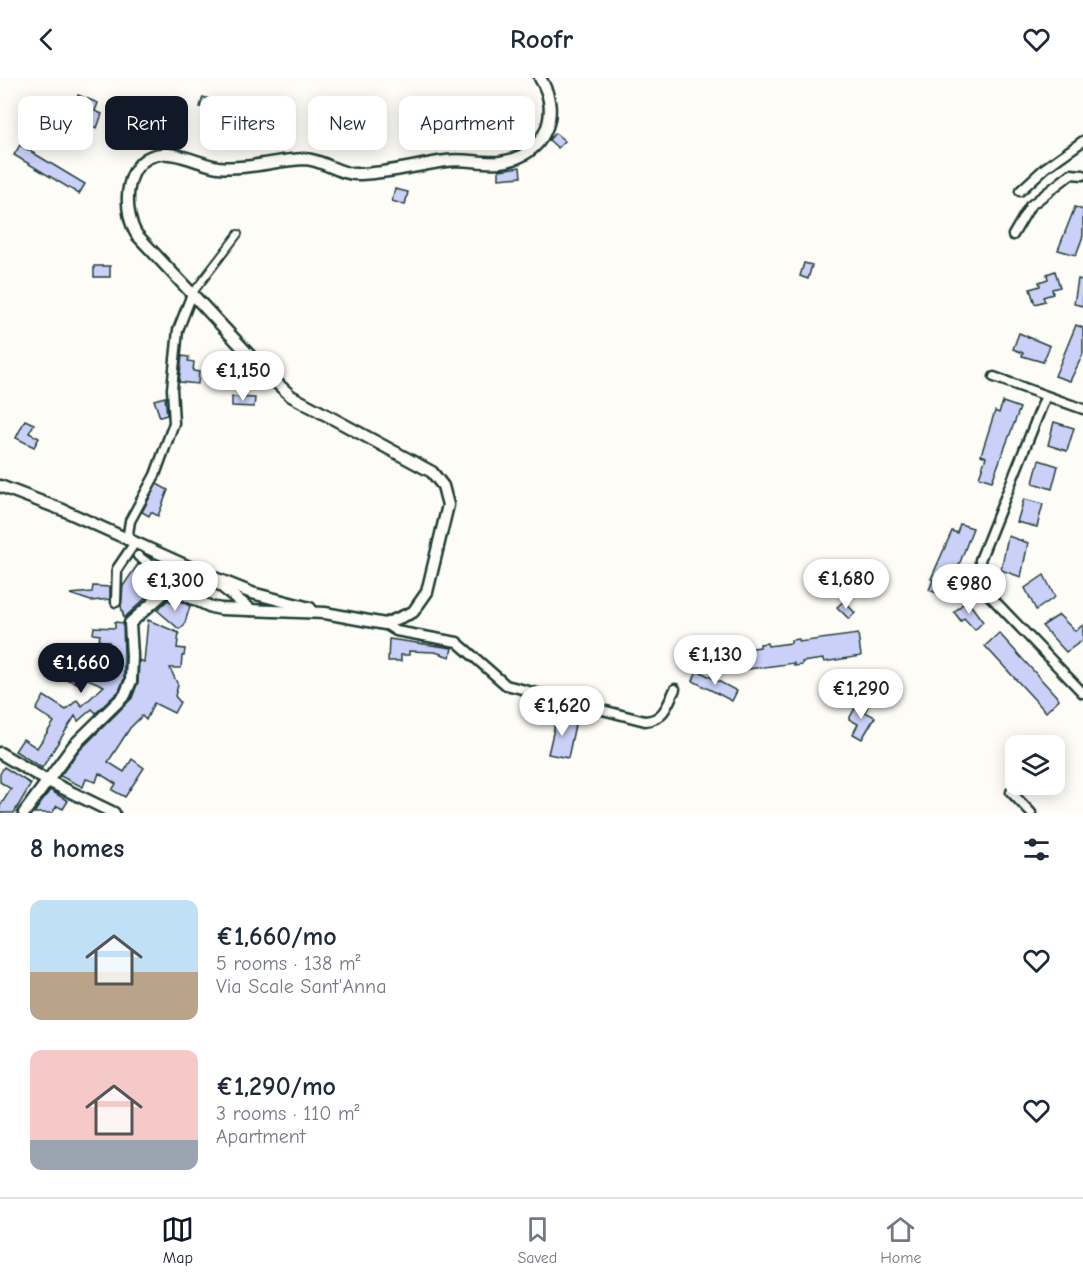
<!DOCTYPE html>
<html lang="en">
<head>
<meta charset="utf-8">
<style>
	body { margin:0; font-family:"Comic Neue",sans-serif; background:#f6f6f7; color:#1f2937; height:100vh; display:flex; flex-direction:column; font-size:22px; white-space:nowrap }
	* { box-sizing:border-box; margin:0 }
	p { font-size:20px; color:#747a83 }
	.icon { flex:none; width:33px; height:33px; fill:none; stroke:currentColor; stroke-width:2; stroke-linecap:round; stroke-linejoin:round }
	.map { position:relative; height:735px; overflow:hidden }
	.panel { display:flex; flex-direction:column; background:#fff; flex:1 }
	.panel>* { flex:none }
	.banner { position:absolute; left:18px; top:18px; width:600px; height:54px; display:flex; gap:12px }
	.fabs { position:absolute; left:1005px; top:657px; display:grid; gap:12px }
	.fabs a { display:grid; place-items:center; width:60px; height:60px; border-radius:12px; background:#fff; box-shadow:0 3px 15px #0003; font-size:30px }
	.price { position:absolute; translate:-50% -51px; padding:0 14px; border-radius:21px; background:#fff; color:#222; font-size:20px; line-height:39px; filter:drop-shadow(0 2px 3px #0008) }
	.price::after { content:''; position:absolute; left:50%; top:36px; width:18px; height:14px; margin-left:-9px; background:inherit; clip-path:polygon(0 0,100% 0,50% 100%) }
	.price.selected { background:#111827; color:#fff }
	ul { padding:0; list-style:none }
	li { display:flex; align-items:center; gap:18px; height:150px; padding:0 30px }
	li span { display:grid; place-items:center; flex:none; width:168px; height:120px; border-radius:12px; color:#555 }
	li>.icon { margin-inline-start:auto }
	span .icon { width:72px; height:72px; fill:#fffc; stroke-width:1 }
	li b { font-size:26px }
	h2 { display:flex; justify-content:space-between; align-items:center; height:72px; padding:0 30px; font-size:26px }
	.chip { padding:0 21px; border-radius:12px; background:#fff; box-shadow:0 3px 15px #0003; font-size:21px; line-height:54px }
	.chip.selected { background:#111827; color:#fff }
	header { display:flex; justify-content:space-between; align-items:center; height:78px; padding:0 30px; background:#fff; font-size:27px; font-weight:800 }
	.tabs { display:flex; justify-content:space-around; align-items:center; height:84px; border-top:2px solid #e0e1e3; background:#fff; font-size:16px; color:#747a83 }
	.tabs a { display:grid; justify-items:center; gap:3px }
	.tabs .selected { color:#111827 }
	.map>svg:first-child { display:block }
	.building { fill:#cad0f8; stroke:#1f3d34; stroke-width:1.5 }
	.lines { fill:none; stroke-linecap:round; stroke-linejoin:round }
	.pedestrian-casing { stroke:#1f3d34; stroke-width:10 }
	.minor-casing { stroke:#1f3d34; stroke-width:13 }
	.tertiary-casing { stroke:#1f3d34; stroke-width:15 }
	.pedestrian { stroke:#fdfcf7; stroke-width:6 }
	.minor { stroke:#fdfcf7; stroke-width:8 }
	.tertiary { stroke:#fdfcf7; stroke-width:10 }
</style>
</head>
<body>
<header><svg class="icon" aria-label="back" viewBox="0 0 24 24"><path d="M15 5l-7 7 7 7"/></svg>Roofr<svg class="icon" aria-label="heart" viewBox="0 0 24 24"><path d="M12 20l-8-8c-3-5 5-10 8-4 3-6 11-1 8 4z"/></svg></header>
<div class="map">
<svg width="1083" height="735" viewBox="0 0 1083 735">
	<rect width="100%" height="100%" fill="#fdfcf7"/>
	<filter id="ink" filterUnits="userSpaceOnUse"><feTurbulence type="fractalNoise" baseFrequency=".0167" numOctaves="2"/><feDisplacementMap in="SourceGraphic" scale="12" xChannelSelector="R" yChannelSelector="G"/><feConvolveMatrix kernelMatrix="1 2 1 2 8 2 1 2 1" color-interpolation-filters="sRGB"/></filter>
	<g filter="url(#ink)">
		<!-- building -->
		<g class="building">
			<path d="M78,17L98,25L95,33L102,36L97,50L70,39Z"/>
			<path d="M203,19L218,24L215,33L200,29Z"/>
			<path d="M555,55L565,63L558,70L549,62Z"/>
			<path d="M20,67L85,106L79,116L14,77Z"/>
			<path d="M520,89L521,99L499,101V92Z"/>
			<path d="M395,111L408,114L405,127L392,123Z"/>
			<path d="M1075,129L1083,132V158L1076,177L1058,172Z"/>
			<path d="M804,185L812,187L808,201L800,198Z"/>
			<rect x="94" y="188" width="16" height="11"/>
			<path d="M1055,193L1060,209L1052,211L1053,216L1043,219L1045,223L1035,226L1030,211L1040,208L1039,204L1048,201L1047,196Z"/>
			<path d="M1078,201L1083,202V228L1074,226Z"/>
			<path d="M1076,247L1083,250V276L1070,303L1055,298Z"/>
			<path d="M1019,255L1050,268L1043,284L1022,278L1023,275L1013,271Z"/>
			<path d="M182,278L189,279L188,283L194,284L193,293L199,294L198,306L179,304Z"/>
			<path d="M165,319L167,337L160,339L154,322Z"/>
			<path d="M232,319L255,320L254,329L232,328Z"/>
			<path d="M1003,324L1020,330L992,403L979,399L986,379L981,377L995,333L999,335Z"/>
			<path d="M25,342L34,346L29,355L39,360L34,369L16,360Z"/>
			<path d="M1054,344L1074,350L1067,373L1048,367Z"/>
			<path d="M1039,382L1058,388L1052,411L1033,405Z"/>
			<path d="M157,406L168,412L158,438L151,434L149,438L142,434Z"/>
			<path d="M1024,421L1043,426L1037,449L1017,444Z"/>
			<path d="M960,446L973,450L947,519L929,512L933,502L931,501L952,453L957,455Z"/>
			<path d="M1008,458L1028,465L1021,499L1001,492Z"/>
			<path d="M138,486L163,504L124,540L121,528L123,508Z"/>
			<path d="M1044,497L1055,519L1036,532L1025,510Z"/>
			<path d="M93,508L110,509V521L91,523L70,516L92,514Z"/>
			<path d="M176,521L190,528L184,548L179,551L157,532L168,522L173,525Z"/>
			<path d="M967,522L983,544L975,552L964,540L961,543L954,534Z"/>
			<path d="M844,523L855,535L849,541L837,529Z"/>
			<path d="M1059,537L1075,553L1083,547V562L1066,574L1042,548Z"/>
			<path d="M148,542L179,555L177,570L185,571L184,578H182L181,590H170L178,607L175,618L180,624L174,635L154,625L146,642L142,638L130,650L108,684L124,694L132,681L144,690L125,719L112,712L116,706L99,695L96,704L86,701L83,709L60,698L80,672L132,620L138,604L139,582L144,584Z"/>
			<path d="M115,544L123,545L124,578V601L119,613L96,635L92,631L78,643L75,638L42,690L15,673L23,661L37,670L54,644L36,632L44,618L66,632L77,622L82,628L104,608L79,597L77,605L59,599L65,581L102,592L107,575L103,574L109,564L99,563L100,557L93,556L94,549L115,550Z"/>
			<path d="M999,555L1059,621L1046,634L985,568Z"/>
			<path d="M858,556L861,578L824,584L823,581L802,584V587L794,588V585L734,593L731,573L760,569V566L767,565L768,568L791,565V562L799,561V564Z"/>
			<path d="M389,561L452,570L450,579L435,574L409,573V577H401V583H388Z"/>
			<path d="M697,592L737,613L732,623L693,603Z"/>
			<path d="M859,623L868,628L865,634L875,639L862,661L853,656L858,646L849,641Z"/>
			<path d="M557,638L576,642L568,680L548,676Z"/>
			<path d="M4,689L31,706L14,735H0V728L11,711L0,704V696Z"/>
			<path d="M50,712L68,723L63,731L57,728L52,735H34Z"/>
		</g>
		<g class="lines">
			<!-- pedestrian casing -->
			<g class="pedestrian-casing">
				<path id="pedestrian" d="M192,216L238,156"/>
			</g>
			<!-- minor casing -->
			<g class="minor-casing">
				<g id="minor">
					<path d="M1020,113L1045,90L1083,63"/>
					<path d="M1013,157L1030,128L1071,96L1083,97"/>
					<path d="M994,299L1083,331"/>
					<path d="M1045,320L980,482L981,501L989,517L1083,615"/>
					<path d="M127,462L130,443L155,397L174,345L172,311L178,252L192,216"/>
					<path d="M138,478L169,501L172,511"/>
					<path d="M116,524L117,491L134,466"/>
					<path d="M385,546L396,553L457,564L506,607L645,643C664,642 668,626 675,611"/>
					<path d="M1011,714L1031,735"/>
				</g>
			</g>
			<!-- tertiary casing -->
			<g class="tertiary-casing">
				<g id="tertiary">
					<path d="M0,408L63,432L207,497L252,515L310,530"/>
					<path d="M216,504L251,532"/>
					<path d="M0,675L46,702L114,735"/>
					<path d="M24,735L74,667L125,617L131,603L132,578L130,545L164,515L172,511L211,529L221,531L325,535L385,546L413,534L427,514L448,427L443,408L432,394L291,318L269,298L137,157C123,135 123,89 152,78C171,70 199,86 218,89C248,92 275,82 304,81C322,81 338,96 356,96C386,96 417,87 446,83C464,80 482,86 500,84C544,79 563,36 540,0"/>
				</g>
			</g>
			<!-- pedestrian -->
			<use href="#pedestrian" class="pedestrian"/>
			<!-- minor -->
			<use href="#minor" class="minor"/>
			<!-- tertiary -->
			<use href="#tertiary" class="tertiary"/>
		</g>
	</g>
</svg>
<div class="fabs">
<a><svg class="icon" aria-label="layers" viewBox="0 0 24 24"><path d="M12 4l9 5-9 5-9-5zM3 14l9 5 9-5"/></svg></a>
</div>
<b class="price" style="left:243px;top:324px">€1,150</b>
<b class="price" style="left:846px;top:532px">€1,680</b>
<b class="price" style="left:175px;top:534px">€1,300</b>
<b class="price" style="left:969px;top:537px">€980</b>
<b class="price" style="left:715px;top:608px">€1,130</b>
<b class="price selected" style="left:81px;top:616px">€1,660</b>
<b class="price" style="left:861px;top:642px">€1,290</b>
<b class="price" style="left:562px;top:659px">€1,620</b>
<div class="banner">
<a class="chip">Buy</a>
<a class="chip selected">Rent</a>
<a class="chip">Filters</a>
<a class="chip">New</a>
<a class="chip">Apartment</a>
</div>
</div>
<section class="panel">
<h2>8 homes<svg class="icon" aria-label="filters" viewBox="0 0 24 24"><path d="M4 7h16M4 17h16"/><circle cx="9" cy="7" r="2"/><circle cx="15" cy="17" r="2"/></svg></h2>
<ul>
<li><span style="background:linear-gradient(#bfe0f5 60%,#b9a48a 0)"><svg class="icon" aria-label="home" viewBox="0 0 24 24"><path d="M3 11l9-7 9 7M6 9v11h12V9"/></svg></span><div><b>€1,660/mo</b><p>5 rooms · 138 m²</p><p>Via Scale Sant'Anna</p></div><svg class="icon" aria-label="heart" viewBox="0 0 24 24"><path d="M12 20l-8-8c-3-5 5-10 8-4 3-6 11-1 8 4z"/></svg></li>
<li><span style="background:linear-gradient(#f6c9c9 75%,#9aa5b1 0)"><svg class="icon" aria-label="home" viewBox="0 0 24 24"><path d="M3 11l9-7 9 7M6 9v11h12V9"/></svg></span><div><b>€1,290/mo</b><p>3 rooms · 110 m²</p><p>Apartment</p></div><svg class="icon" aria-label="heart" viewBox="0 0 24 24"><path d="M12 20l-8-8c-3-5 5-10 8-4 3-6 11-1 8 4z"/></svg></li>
</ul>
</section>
<nav class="tabs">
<a class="selected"><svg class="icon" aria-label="map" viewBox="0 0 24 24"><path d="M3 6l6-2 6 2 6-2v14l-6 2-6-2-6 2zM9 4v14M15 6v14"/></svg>Map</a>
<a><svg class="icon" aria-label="saved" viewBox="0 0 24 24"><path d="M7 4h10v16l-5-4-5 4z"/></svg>Saved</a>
<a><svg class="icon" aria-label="home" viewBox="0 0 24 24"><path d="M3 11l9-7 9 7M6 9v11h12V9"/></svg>Home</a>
</nav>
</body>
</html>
